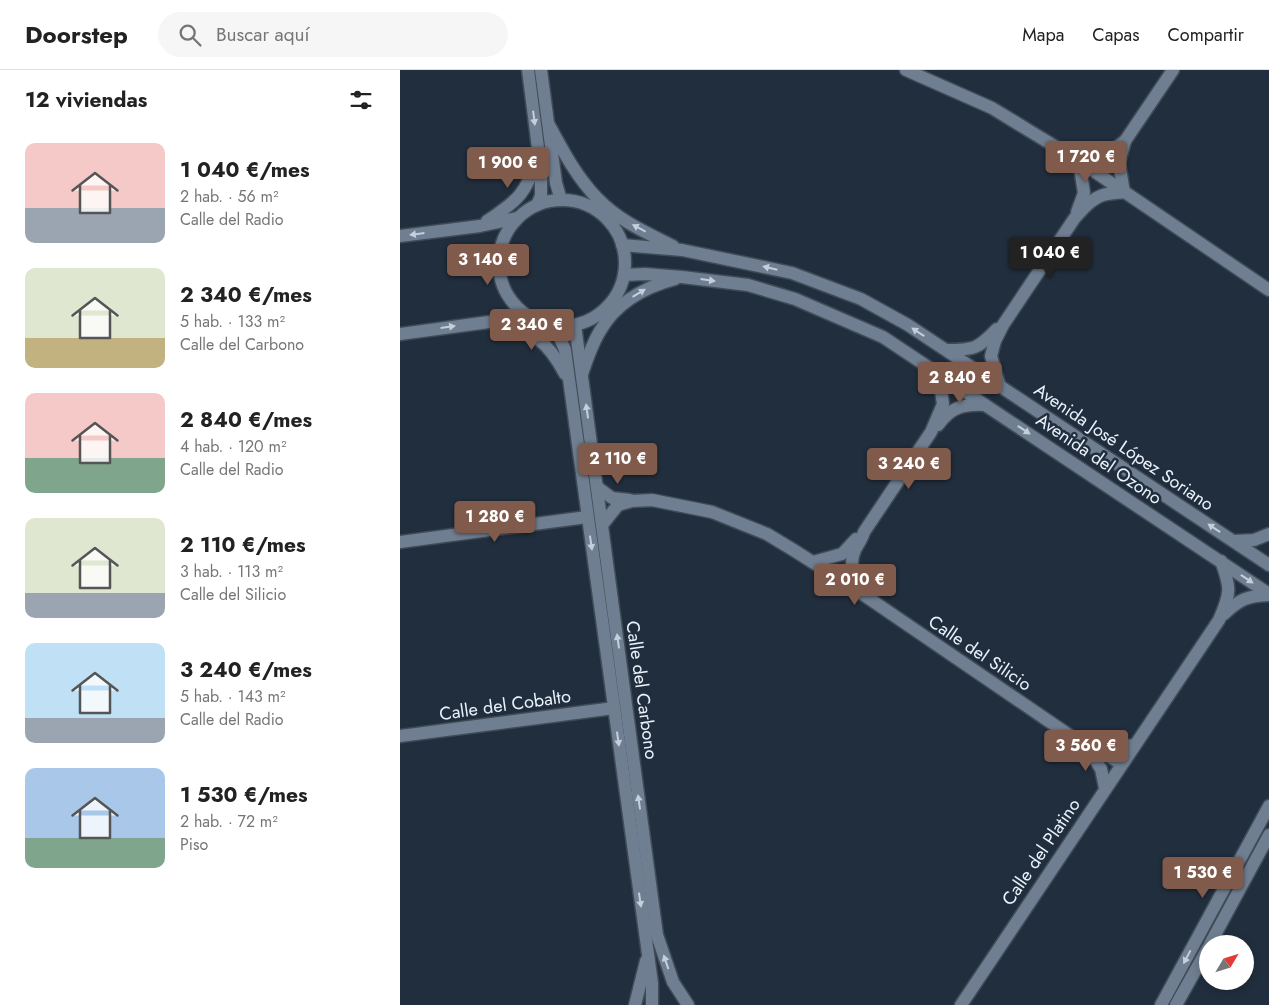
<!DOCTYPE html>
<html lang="es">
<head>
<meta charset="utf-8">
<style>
	body { margin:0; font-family:Jost,sans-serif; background:#f6f6f6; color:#222; height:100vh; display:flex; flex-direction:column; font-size:19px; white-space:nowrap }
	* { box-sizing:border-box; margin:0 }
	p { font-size:16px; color:#767676 }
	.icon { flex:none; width:28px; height:28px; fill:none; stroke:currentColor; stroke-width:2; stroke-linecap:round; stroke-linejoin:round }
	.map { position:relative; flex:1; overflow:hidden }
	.drawer { display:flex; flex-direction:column; background:#fff; width:400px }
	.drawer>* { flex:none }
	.needle { width:32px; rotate:52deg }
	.buttons { position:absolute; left:799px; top:865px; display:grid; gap:10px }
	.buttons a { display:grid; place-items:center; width:55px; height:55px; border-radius:50%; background:#fff; box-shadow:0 2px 8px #0003; font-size:25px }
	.price { position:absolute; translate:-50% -42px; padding:0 11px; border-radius:5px; background:#805b4c; color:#fff; font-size:16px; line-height:32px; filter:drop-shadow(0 1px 2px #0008) }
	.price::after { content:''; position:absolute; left:50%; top:30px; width:15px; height:11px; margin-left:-8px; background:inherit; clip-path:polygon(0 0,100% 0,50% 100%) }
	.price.current { background:#222; color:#fff }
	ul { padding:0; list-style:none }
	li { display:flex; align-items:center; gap:15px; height:125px; padding:0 25px }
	li span { display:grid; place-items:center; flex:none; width:140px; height:100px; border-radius:10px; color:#555 }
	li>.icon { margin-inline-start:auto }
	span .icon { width:60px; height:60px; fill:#fffc; stroke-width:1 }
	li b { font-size:21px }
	h2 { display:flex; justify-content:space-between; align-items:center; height:60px; padding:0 25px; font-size:21px }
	header { display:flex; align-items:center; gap:30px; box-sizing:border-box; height:70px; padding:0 25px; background:#fff; border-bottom:1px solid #e0e0e0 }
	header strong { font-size:24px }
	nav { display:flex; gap:28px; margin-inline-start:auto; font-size:18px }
	.search { width:350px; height:45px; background:#f6f6f6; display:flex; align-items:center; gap:12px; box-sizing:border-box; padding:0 18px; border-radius:28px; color:#767676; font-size:19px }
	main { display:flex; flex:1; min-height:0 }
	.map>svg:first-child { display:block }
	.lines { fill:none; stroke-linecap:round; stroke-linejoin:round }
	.minor-casing { stroke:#404b57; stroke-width:15 }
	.minor { stroke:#6f7e90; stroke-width:12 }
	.oneway { fill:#c5cfdc }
	.labels { text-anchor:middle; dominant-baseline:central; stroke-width:5; stroke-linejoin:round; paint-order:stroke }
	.street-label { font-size:18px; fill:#eaf2fc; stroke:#212e3d }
</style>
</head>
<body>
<header>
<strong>Doorstep</strong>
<div class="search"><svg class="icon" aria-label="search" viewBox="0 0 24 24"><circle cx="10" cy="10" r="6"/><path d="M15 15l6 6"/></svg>Buscar aquí</div>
<nav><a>Mapa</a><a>Capas</a><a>Compartir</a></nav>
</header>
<main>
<section class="drawer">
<h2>12 viviendas<svg class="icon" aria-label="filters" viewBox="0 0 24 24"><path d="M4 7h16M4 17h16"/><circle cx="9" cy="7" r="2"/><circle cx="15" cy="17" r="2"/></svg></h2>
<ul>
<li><span style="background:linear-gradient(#f6c9c9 65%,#9aa5b1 0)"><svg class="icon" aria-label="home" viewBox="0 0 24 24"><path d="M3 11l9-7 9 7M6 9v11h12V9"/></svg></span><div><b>1 040 €/mes</b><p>2 hab. · 56 m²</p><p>Calle del Radio</p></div></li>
<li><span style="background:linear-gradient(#dfe7d0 70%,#c2b280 0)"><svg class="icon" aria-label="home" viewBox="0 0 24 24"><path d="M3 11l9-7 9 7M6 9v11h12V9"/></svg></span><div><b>2 340 €/mes</b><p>5 hab. · 133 m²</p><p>Calle del Carbono</p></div></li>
<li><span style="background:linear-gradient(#f6c9c9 65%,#7fa58c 0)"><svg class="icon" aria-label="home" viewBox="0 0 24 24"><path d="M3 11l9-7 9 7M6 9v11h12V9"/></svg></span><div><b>2 840 €/mes</b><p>4 hab. · 120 m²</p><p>Calle del Radio</p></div></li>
<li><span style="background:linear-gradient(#dfe7d0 75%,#9aa5b1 0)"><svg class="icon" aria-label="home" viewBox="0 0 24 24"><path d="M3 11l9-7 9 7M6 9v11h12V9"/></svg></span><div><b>2 110 €/mes</b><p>3 hab. · 113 m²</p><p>Calle del Silicio</p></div></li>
<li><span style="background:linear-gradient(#bfe0f5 75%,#9aa5b1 0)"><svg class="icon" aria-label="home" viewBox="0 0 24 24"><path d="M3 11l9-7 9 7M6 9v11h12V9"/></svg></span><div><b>3 240 €/mes</b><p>5 hab. · 143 m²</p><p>Calle del Radio</p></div></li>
<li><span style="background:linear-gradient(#a9c7e8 70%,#7fa58c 0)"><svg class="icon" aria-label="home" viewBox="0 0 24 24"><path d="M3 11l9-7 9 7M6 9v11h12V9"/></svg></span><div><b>1 530 €/mes</b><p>2 hab. · 72 m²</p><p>Piso</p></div></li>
</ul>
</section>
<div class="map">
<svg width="869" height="935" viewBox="0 0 869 935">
	<rect width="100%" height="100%" fill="#212e3d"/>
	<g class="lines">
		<!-- minor casing -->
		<g class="minor-casing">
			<g id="minor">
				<path d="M128,0L141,101V126L137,135"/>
				<path d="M141,0L156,113L161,130"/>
				<path d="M506,0L592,38L633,63L679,91L869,220"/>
				<path d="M149,55C163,81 177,108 198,129C219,151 247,163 273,176"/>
				<circle cx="162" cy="193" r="63"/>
				<path d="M677,142L684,123L679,91C704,88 705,86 725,71"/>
				<path d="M87,151C119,130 126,123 138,87"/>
				<path d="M0,166L80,156L117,148"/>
				<path d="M222,175L282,180L392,203L461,229L508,255L869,495"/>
				<path d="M224,205L245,204L282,207L348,215L395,229L483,267L869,524"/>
				<path d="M100,252C135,264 147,270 165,304"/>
				<path d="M175,255L257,865L273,912L288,935"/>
				<path d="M150,256L160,268L165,280L252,913V935"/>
				<path d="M0,264L118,248L132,249"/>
				<path d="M547,280C574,280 578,279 597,259"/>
				<path d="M182,304C187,289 192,274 200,261C216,233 245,217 275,209"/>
				<path d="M599,314L591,286L595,271L603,255L674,149C682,140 691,129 703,125C710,123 717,123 724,122L719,93L725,71L773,0"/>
				<path d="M538,355C551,337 563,334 585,335"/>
				<path d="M197,417L212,428L230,430"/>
				<path d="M202,455L218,435L232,431L252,430L312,442L367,464L395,481L461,523L688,678L700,680L721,694"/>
				<path d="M834,471L854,470L869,464"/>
				<path d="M0,472L187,447"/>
				<path d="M413,492L442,484L456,469"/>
				<path d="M461,523C455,509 448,495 455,480C458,474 462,469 464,462L531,362L543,334L540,314L533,300"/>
				<path d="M824,544C840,529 847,526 869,525"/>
				<path d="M0,666L214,638"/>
				<path d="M688,678L701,699L705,718"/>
				<path d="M700,680L734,675"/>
				<path d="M810,874L869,765"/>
				<path d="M235,935L246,891"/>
				<path d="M561,935L819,550C831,523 831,518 821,491"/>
				<path d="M761,935L869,736"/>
				<path d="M776,935L808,878"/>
			</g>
		</g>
		<!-- minor -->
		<use href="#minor" class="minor"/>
	</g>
	<!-- one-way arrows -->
	<defs><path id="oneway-solid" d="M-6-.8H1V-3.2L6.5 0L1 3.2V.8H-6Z" transform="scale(1.25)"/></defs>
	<g class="oneway">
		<use href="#oneway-solid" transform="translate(134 48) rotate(83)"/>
		<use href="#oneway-solid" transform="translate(239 158) rotate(-152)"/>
		<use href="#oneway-solid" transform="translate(17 164) rotate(173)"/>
		<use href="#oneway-solid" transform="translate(370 198) rotate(-167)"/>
		<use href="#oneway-solid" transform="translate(308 210) rotate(8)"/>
		<use href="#oneway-solid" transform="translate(239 223) rotate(-31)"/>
		<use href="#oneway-solid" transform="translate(48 257) rotate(-8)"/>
		<use href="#oneway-solid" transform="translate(518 262) rotate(-147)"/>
		<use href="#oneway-solid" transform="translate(187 341) rotate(-98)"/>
		<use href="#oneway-solid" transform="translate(624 360) rotate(34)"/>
		<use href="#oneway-solid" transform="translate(814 458) rotate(-146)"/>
		<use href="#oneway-solid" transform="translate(191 473) rotate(82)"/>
		<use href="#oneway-solid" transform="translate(847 509) rotate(34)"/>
		<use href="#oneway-solid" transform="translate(218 571) rotate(-98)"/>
		<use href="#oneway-solid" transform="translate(218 669) rotate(82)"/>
		<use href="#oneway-solid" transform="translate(239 732) rotate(-98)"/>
		<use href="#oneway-solid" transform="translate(240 830) rotate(82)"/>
		<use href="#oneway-solid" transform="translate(787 887) rotate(118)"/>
		<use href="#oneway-solid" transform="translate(266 892) rotate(-109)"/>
	</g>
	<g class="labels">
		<!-- street labels -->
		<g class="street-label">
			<text transform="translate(724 377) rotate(34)">Avenida José López Soriano</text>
			<text transform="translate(699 389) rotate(34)">Avenida del Ozono</text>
			<text transform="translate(580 583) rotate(34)">Calle del Silicio</text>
			<text transform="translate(242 620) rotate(82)">Calle del Carbono</text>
			<text transform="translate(105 635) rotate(-8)">Calle del Cobalto</text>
			<text transform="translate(641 782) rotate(-56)">Calle del Platino</text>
		</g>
	</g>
</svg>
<div class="buttons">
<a><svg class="needle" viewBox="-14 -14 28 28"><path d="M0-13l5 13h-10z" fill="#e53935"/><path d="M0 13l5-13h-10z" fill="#767676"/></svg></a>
</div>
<b class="price" style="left:686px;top:113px">1 720 €</b>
<b class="price" style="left:108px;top:119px">1 900 €</b>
<b class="price current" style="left:650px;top:209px">1 040 €</b>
<b class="price" style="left:88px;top:216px">3 140 €</b>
<b class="price" style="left:132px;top:281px">2 340 €</b>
<b class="price" style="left:560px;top:334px">2 840 €</b>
<b class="price" style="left:218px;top:415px">2 110 €</b>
<b class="price" style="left:509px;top:420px">3 240 €</b>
<b class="price" style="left:95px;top:473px">1 280 €</b>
<b class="price" style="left:455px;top:536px">2 010 €</b>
<b class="price" style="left:686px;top:702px">3 560 €</b>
<b class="price" style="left:803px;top:829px">1 530 €</b>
</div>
</main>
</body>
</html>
